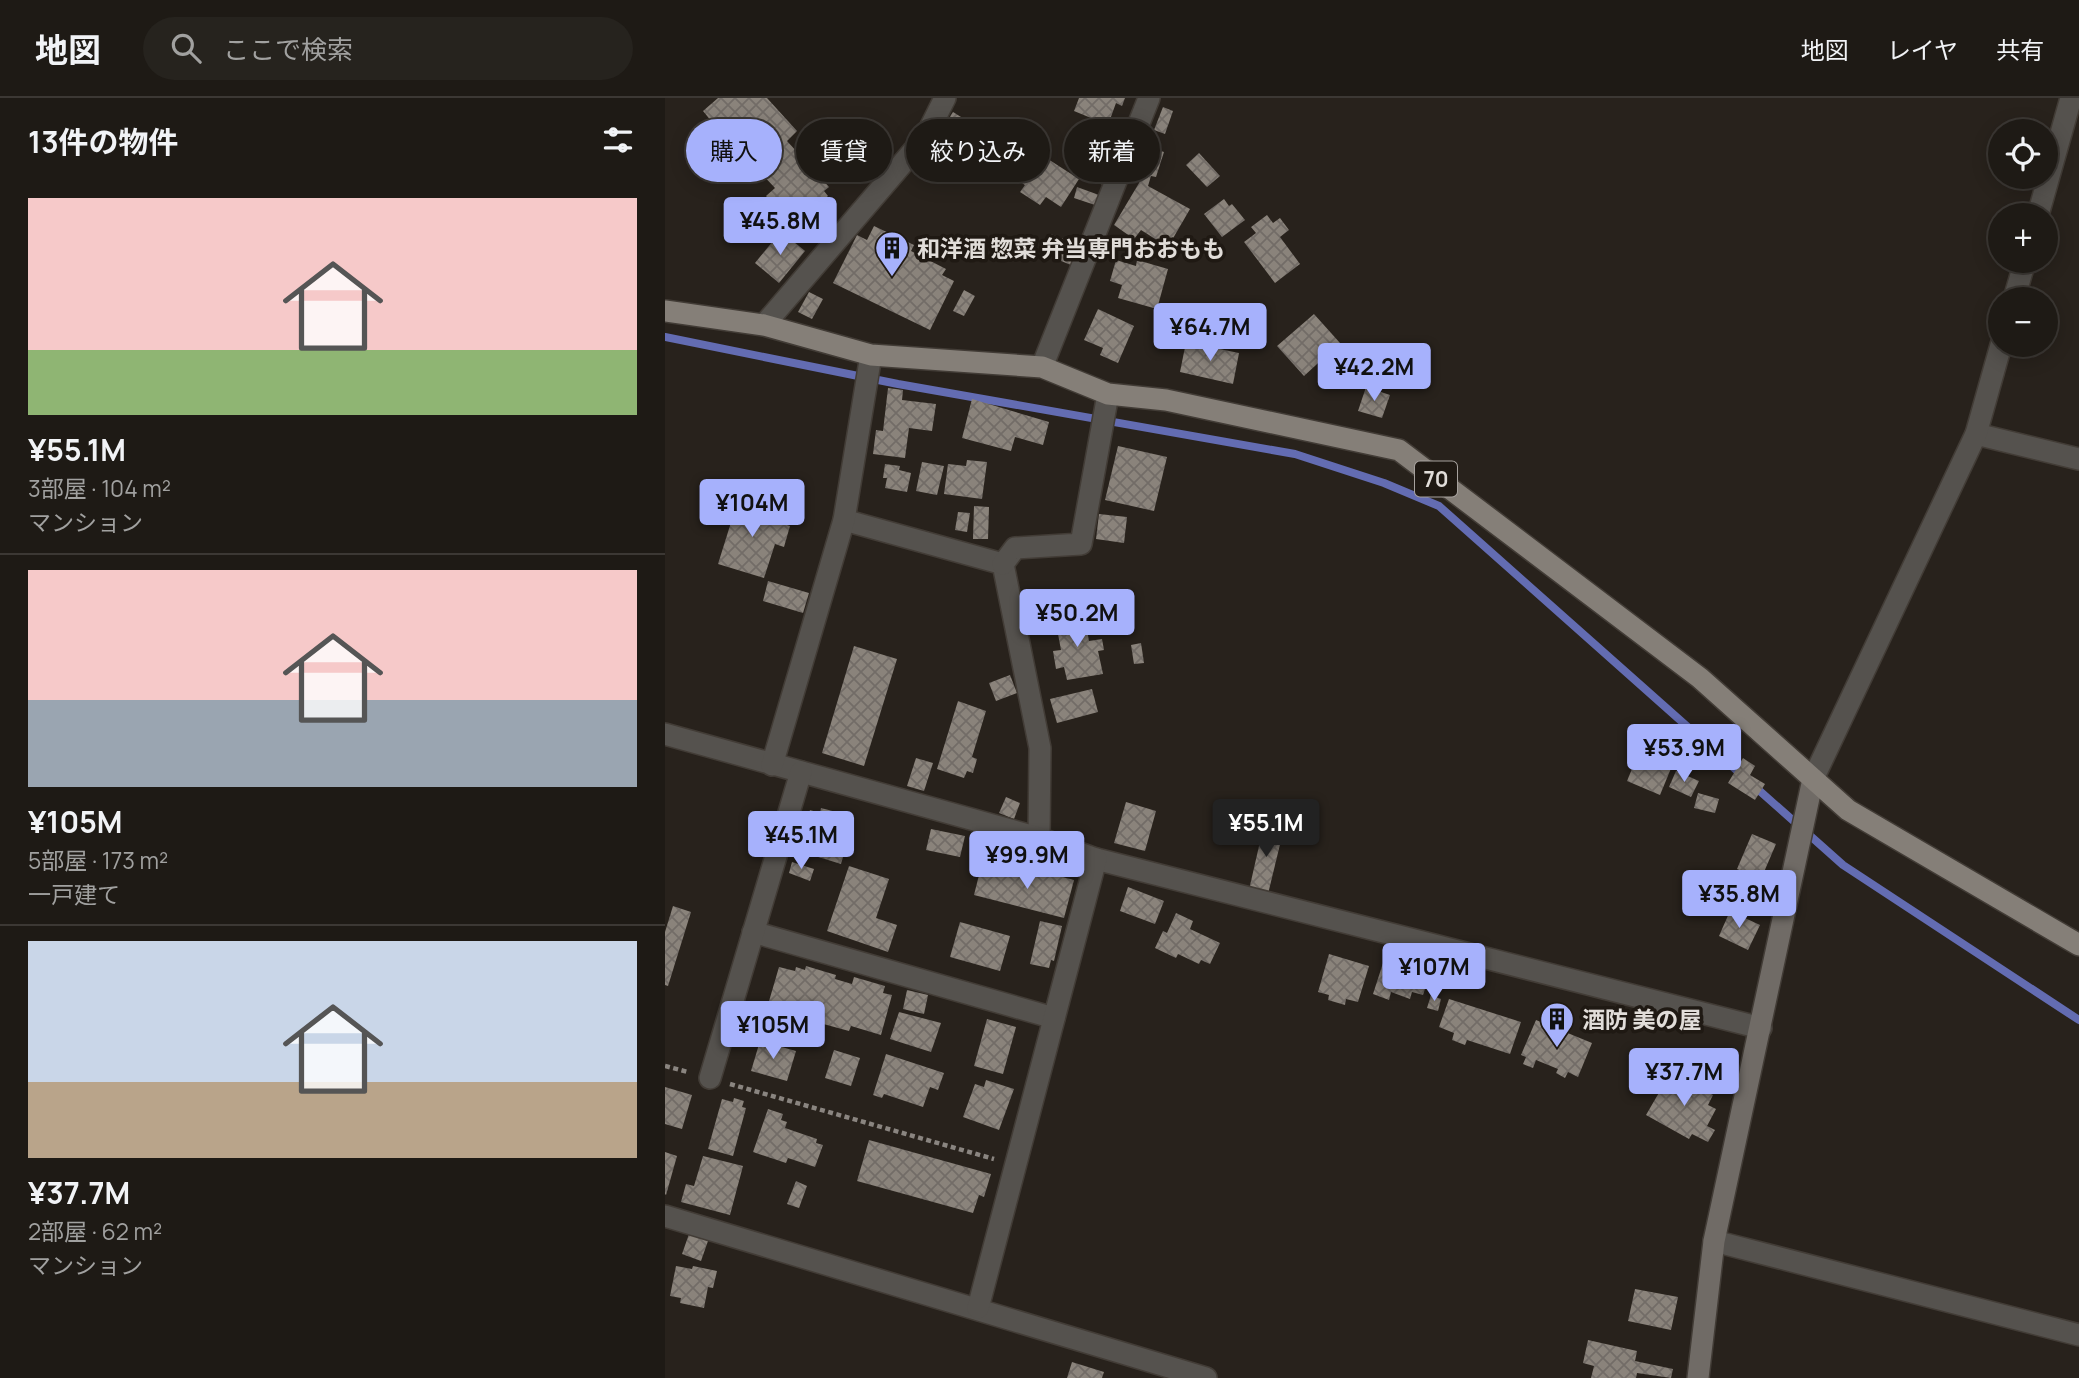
<!DOCTYPE html>
<html lang="ja">
<head>
<meta charset="utf-8">
<style>
	body { margin:0; font-family:Manrope,"Noto Sans JP",sans-serif; background:#26231e; color:#f1f3f6; height:100vh; display:flex; flex-direction:column; font-size:26px; white-space:nowrap }
	* { box-sizing:border-box; margin:0 }
	p { font-size:23px; color:#a1a1a0 }
	.icon { flex:none; width:38px; height:38px; fill:none; stroke:currentColor; stroke-width:2; stroke-linecap:round; stroke-linejoin:round }
	.map { position:relative; flex:1; overflow:hidden }
	.sheet { display:flex; flex-direction:column; background:#1e1a15; width:665px }
	.sheet>* { flex:none }
	.banner { position:absolute; left:21px; top:21px; width:665px; height:63px; display:flex; gap:14px }
	.fabs { position:absolute; left:1323px; top:21px; display:grid; gap:14px }
	.fabs a { display:grid; place-items:center; width:70px; height:70px; border-radius:50%; background:#1e1a15; box-shadow:0 4px 18px #0003,0 0 0 2px #3c3834; font-size:35px }
	.price { position:absolute; translate:-50% -60px; padding:0 16px; border-radius:7px; background:#a6b1fc; color:#111; font-size:23px; line-height:46px; filter:drop-shadow(0 2px 4px #0008) }
	.price::after { content:''; position:absolute; left:50%; top:42px; width:21px; height:16px; margin-left:-10px; background:inherit; clip-path:polygon(0 0,100% 0,50% 100%) }
	.price.active { background:#222; color:#fff }
	ul { padding:0; list-style:none }
	li { display:grid; align-content:center; gap:14px; height:371px; padding:0 28px }
	li+li { border-top:2px solid #3c3834 }
	li span { display:grid; place-items:center; height:217px; border-radius:0px; color:#555 }
	li>.icon { margin-inline-start:auto }
	span .icon { width:126px; height:126px; fill:#fffc; stroke-width:1 }
	li b { font-size:30px }
	h2 { display:flex; justify-content:space-between; align-items:center; height:84px; padding:0 28px; font-size:30px }
	.tag { padding:0 24px; border-radius:32px; background:#1e1a15; box-shadow:0 4px 18px #0003,0 0 0 2px #3c3834; font-size:24px; line-height:63px }
	.tag.active { background:#a6b1fc; color:#111 }
	header { display:flex; align-items:center; gap:42px; box-sizing:border-box; height:98px; padding:0 35px; background:#1e1a15; border-bottom:2px solid #3c3834 }
	header strong { font-size:33px }
	nav { display:flex; gap:38px; margin-inline-start:auto; font-size:24px }
	.search { width:490px; height:63px; background:#26231e; display:flex; align-items:center; gap:18px; box-sizing:border-box; padding:0 24px; border-radius:38px; color:#a1a1a0; font-size:26px }
	main { display:flex; flex:1; min-height:0 }
	.map>svg:first-child { display:block }
	.lines { fill:none; stroke-linecap:round; stroke-linejoin:round }
	.stream { stroke:#636cb2; stroke-width:8 }
	.building { fill:url(#building-cross-hatch) }
	.street-casing { stroke:#423c36; stroke-width:24 }
	.secondary-casing { stroke:#423c36; stroke-width:24 }
	.primary-casing { stroke:#423c36; stroke-width:24 }
	.path { stroke:#8a8580; stroke-width:4.5; stroke-dasharray:5 3.5; stroke-linecap:butt }
	.street { stroke:#55524e; stroke-width:21 }
	.secondary { stroke:#706b66; stroke-width:21 }
	.primary { stroke:#857f78; stroke-width:21 }
	.labels { text-anchor:middle; dominant-baseline:central; stroke-width:7; stroke-linejoin:round; paint-order:stroke }
	.shield { fill:#1f1913; stroke:#a7a29e; stroke-width:2 }
	.shield-label { font-size:21px; font-weight:bold; fill:#e1ddd9 }
	.poi-label { font-size:23px; font-weight:bold; fill:#e1ddd9; stroke:#1f1913; text-anchor:start }
</style>
</head>
<body>
<header>
<strong>地図</strong>
<div class="search"><svg class="icon" aria-label="search" viewBox="0 0 24 24"><circle cx="10" cy="10" r="6"/><path d="M15 15l6 6"/></svg>ここで検索</div>
<nav><a>地図</a><a>レイヤ</a><a>共有</a></nav>
</header>
<main>
<section class="sheet">
<h2>13件の物件<svg class="icon" aria-label="filters" viewBox="0 0 24 24"><path d="M4 7h16M4 17h16"/><circle cx="9" cy="7" r="2"/><circle cx="15" cy="17" r="2"/></svg></h2>
<ul>
<li><span style="background:linear-gradient(#f6c9c9 70%,#8fb573 0)"><svg class="icon" aria-label="home" viewBox="0 0 24 24"><path d="M3 11l9-7 9 7M6 9v11h12V9"/></svg></span><div><b>¥55.1M</b><p>3部屋 · 104 m²</p><p>マンション</p></div></li>
<li><span style="background:linear-gradient(#f6c9c9 60%,#9aa5b1 0)"><svg class="icon" aria-label="home" viewBox="0 0 24 24"><path d="M3 11l9-7 9 7M6 9v11h12V9"/></svg></span><div><b>¥105M</b><p>5部屋 · 173 m²</p><p>一戸建て</p></div></li>
<li><span style="background:linear-gradient(#c9d6e8 65%,#b9a48a 0)"><svg class="icon" aria-label="home" viewBox="0 0 24 24"><path d="M3 11l9-7 9 7M6 9v11h12V9"/></svg></span><div><b>¥37.7M</b><p>2部屋 · 62 m²</p><p>マンション</p></div></li>
</ul>
</section>
<div class="map">
<svg width="1414" height="1280" viewBox="0 0 1414 1280">
	<defs>
		<pattern id="building-cross-hatch" width="8" height="8" patternUnits="userSpaceOnUse" patternTransform="scale(1.75)"><rect width="8" height="8" fill="#8a837b"/><path d="M0 0l8 8M0 8l8-8" fill="none" stroke="#726c67"/></pattern>
	</defs>
	<rect width="100%" height="100%" fill="#28221c"/>
	<g class="lines">
		<!-- stream -->
		<g class="stream">
			<path d="M0,239L233,286L630,356L719,385L774,408L1078,678"/>
			<path d="M1088,687L1178,767L1414,922"/>
		</g>
	</g>
	<!-- building -->
	<g class="building">
		<path d="M53,0H102L132,33L122,43L164,89L159,93L163,98L137,120L134,116L124,125L101,98L110,90L74,52L66,58L54,45L60,40L38,13Z"/>
		<path d="M414,0H460L457,8L451,5L443,27L409,13Z"/>
		<path d="M498,9L508,13L500,36L489,32Z"/>
		<path d="M288,14L312,29L278,83L254,67Z"/>
		<path d="M355,43L414,81L396,109L381,99L375,107L355,94L360,87L336,71Z"/>
		<path d="M480,48L499,54L491,79L486,78L483,88L525,111L503,149L476,132L469,141L449,127L480,75L471,72Z"/>
		<path d="M534,55L555,78L542,89L521,67Z"/>
		<path d="M421,66L443,73L438,87L417,78Z"/>
		<path d="M412,89L434,97L430,107L409,100Z"/>
		<path d="M559,101L564,108L567,106L580,122L557,139L539,116Z"/>
		<path d="M602,117L608,125L615,120L624,132L615,139L635,166L610,185L579,144L591,135L586,129Z"/>
		<path d="M209,128L249,147L246,153L281,171L277,177L289,183L265,232L168,185L192,137L202,142Z"/>
		<path d="M116,133L140,153L114,185L90,165Z"/>
		<path d="M386,136L414,147L406,167L379,156Z"/>
		<path d="M451,162L471,168L472,162L503,171L492,211L453,200L457,187L445,183Z"/>
		<path d="M299,192L310,198L299,218L288,213Z"/>
		<path d="M144,194L158,201L147,221L133,214Z"/>
		<path d="M433,211L469,228L453,265L435,257L438,250L419,242Z"/>
		<path d="M649,216L675,245L639,278L612,248Z"/>
		<path d="M521,244L574,255L568,286L515,274Z"/>
		<path d="M701,289L725,297L717,320L693,313Z"/>
		<path d="M223,290L238,292L237,302L271,306L267,333L244,330L240,360L208,356L211,332L218,333Z"/>
		<path d="M307,301L384,324L378,347L350,339L346,353L297,340Z"/>
		<path d="M453,348L502,359L489,413L440,402Z"/>
		<path d="M302,362L322,364L317,401L279,396L283,366L301,368Z"/>
		<path d="M257,364L279,368L272,397L251,393Z"/>
		<path d="M220,366L235,368L234,372L246,375L242,394L220,390L222,380H218Z"/>
		<path d="M73,402L109,413L106,422L125,428L119,449L110,446L99,480L53,466Z"/>
		<path d="M309,408L324,409L323,441H308Z"/>
		<path d="M293,414L305,415L302,434L290,432Z"/>
		<path d="M434,416L462,419L459,445L431,441Z"/>
		<path d="M103,483L144,495L138,515L98,503Z"/>
		<path d="M419,515L424,543L437,541L439,552L433,553L438,576L402,582L399,569L391,571L388,553L396,552L390,520Z"/>
		<path d="M476,545L479,565L469,566L466,547Z"/>
		<path d="M189,548L232,561L199,668L157,655Z"/>
		<path d="M345,577L352,595L331,603L324,585Z"/>
		<path d="M427,591L433,614L392,625L385,601Z"/>
		<path d="M293,603L321,613L307,659L312,661L308,675L302,673L299,680L272,671Z"/>
		<path d="M1053,627L1075,647L1063,660L1059,656L1051,665L1032,648Z"/>
		<path d="M974,654L1007,668L995,697L962,683Z"/>
		<path d="M251,660L268,665L259,693L242,688Z"/>
		<path d="M1078,660L1090,668L1085,677L1100,686L1090,702L1063,685Z"/>
		<path d="M1011,673L1034,683L1026,699L1004,689Z"/>
		<path d="M1033,695L1054,701L1050,715L1029,710Z"/>
		<path d="M341,699L355,705L349,721L334,715Z"/>
		<path d="M461,704L491,713L480,753L449,745Z"/>
		<path d="M156,710L179,716L175,728L186,732L176,766L150,758L153,749L135,744L145,712L155,715Z"/>
		<path d="M599,726L619,730L603,796L584,792Z"/>
		<path d="M266,731L300,738L295,759L261,752Z"/>
		<path d="M1087,736L1111,746L1096,781L1072,771Z"/>
		<path d="M127,764L149,771L145,783L124,775Z"/>
		<path d="M184,768L224,781L211,820L232,827L223,854L162,833Z"/>
		<path d="M316,769L367,782L370,772L409,782L399,820L309,797Z"/>
		<path d="M463,789L499,803L490,826L455,813Z"/>
		<path d="M8,808L26,814L3,888L0,887V834Z"/>
		<path d="M1065,813L1095,827L1083,852L1054,838Z"/>
		<path d="M511,815L528,823L525,831L555,845L545,866L536,862L534,866L513,856L511,860L490,850L498,833L502,835Z"/>
		<path d="M375,823L397,828L389,863L386,862L384,870L365,866Z"/>
		<path d="M295,824L345,838L335,873L285,859Z"/>
		<path d="M664,856L704,868L693,904L681,901L680,907L663,902L664,897L653,894Z"/>
		<path d="M718,865L755,874L753,878L763,882L758,897L747,894L745,901L726,894L724,902L708,896Z"/>
		<path d="M141,868L171,877L170,881L187,886L189,879L220,888L218,895L227,897L216,937L186,928L184,933L151,924L153,919L123,910L121,915L102,910L114,869L130,873L131,869L140,872Z"/>
		<path d="M242,892L263,897L259,916L238,911Z"/>
		<path d="M766,897L776,901L773,913L762,910Z"/>
		<path d="M784,901L856,924L845,956L802,942L800,947L787,942L789,935L774,929Z"/>
		<path d="M234,914L276,925L266,954L225,941Z"/>
		<path d="M322,921L351,929L338,976L309,968Z"/>
		<path d="M871,922L927,945L913,979L903,974L900,980L891,975L893,971L871,962L868,970L858,966L861,959L856,957Z"/>
		<path d="M95,943L131,953L122,983L86,973Z"/>
		<path d="M169,952L195,960L186,988L160,980Z"/>
		<path d="M221,956L279,975L273,992L265,989L258,1009L219,996L217,1000L208,997Z"/>
		<path d="M1006,974L1048,997L1043,1007L1051,1011L1042,1028L1050,1032L1043,1044L1027,1036L1024,1041L981,1017Z"/>
		<path d="M321,982L349,991L334,1032L298,1019L310,986L319,989Z"/>
		<path d="M0,989L27,997L17,1031L0,1026Z"/>
		<path d="M69,1000L79,1003L77,1009L81,1010L68,1058L43,1051L57,1001L68,1004Z"/>
		<path d="M103,1011L118,1016L116,1022L122,1024L120,1030L152,1041L151,1045L158,1047L150,1069L123,1060L121,1065L88,1054Z"/>
		<path d="M204,1042L326,1076L319,1099L314,1097L308,1115L192,1083Z"/>
		<path d="M0,1054L12,1058L1,1097L0,1096Z"/>
		<path d="M38,1058L78,1068L65,1117L16,1104L21,1086L29,1088Z"/>
		<path d="M131,1083L142,1088L134,1110L122,1106Z"/>
		<path d="M24,1136L43,1143L36,1163L17,1156Z"/>
		<path d="M11,1168L27,1171L28,1168L52,1173L48,1190L43,1189L39,1210L15,1205L16,1200L5,1198Z"/>
		<path d="M970,1191L1013,1199L1006,1232L963,1223Z"/>
		<path d="M923,1242L972,1253L970,1263L1008,1271L1006,1280L972,1275L971,1280H926L929,1268L918,1265Z"/>
		<path d="M407,1264L439,1274L437,1280H402Z"/>
	</g>
	<g class="lines">
		<!-- street casing -->
		<g class="street-casing">
			<g id="street">
				<path d="M1373,117L1406,0"/>
				<path d="M1349,201L1360,163"/>
				<path d="M99,227L261,38L280,0"/>
				<path d="M377,269L484,0"/>
				<path d="M1311,336L1414,361"/>
				<path d="M179,422L338,466L375,650L374,740"/>
				<path d="M338,466L350,450L416,446L443,296"/>
				<path d="M0,636L374,740L431,761L1096,930"/>
				<path d="M107,667L179,422L206,257"/>
				<path d="M1148,681L1311,336L1336,247"/>
				<path d="M88,834L389,920"/>
				<path d="M45,980L136,674"/>
				<path d="M0,1118L541,1280"/>
				<path d="M1049,1143L1414,1237"/>
				<path d="M313,1210L431,761"/>
			</g>
		</g>
		<!-- secondary casing -->
		<g class="secondary-casing">
			<path id="secondary" d="M1033,1280L1049,1143L1148,681"/>
		</g>
		<!-- primary casing -->
		<g class="primary-casing">
			<path id="primary" d="M0,213L99,227L206,257L377,269L443,296L501,302L734,352L1035,580L1183,712L1414,847"/>
		</g>
		<!-- path -->
		<g class="path">
			<path d="M0,968L23,974"/>
			<path d="M65,986L329,1061"/>
		</g>
		<!-- street -->
		<use href="#street" class="street"/>
		<!-- secondary -->
		<use href="#secondary" class="secondary"/>
		<!-- primary -->
		<use href="#primary" class="primary"/>
	</g>
	<!-- icons -->
	<defs>
		<g id="building-pin" transform="scale(1.75)"><path d="M0 17L-7.5 6A9.5 9.5 0 1 1 7.5 6Z" fill="#a6b1fc" stroke="#1f1913"/><path d="M-4-6H4V6H1V3H-1V6H-4ZM-2.5-4.3h1.7v1.8h-1.7ZM.8-4.3h1.7v1.8H.8ZM-2.5-1h1.7V.8h-1.7ZM.8-1h1.7V.8H.8Z" fill="#111"/></g>
	</defs>
	<g fill-rule="evenodd">
		<use href="#building-pin" x="227" y="150"/>
		<use href="#building-pin" x="892" y="921"/>
	</g>
	<g class="labels">
		<!-- shield labels -->
		<rect class="shield" x="750" y="363.5" width="42" height="35" rx="5"/>
		<g class="shield-label">
			<text x="771" y="381">70</text>
		</g>
		<!-- poi labels -->
		<g class="poi-label">
			<text x="252" y="150">和洋酒 惣菜 弁当専門おおもも</text>
			<text x="917" y="921">酒防 美の屋</text>
		</g>
	</g>
</svg>
<div class="fabs">
<a><svg class="icon" aria-label="locate" viewBox="0 0 24 24"><circle cx="12" cy="12" r="6"/><path d="M12 2v4M12 18v4M2 12h4M18 12h4"/></svg></a>
<a>+</a>
<a>−</a>
</div>
<b class="price" style="left:115px;top:159px">¥45.8M</b>
<b class="price" style="left:545px;top:265px">¥64.7M</b>
<b class="price" style="left:709px;top:305px">¥42.2M</b>
<b class="price" style="left:87px;top:441px">¥104M</b>
<b class="price" style="left:412px;top:551px">¥50.2M</b>
<b class="price" style="left:1019px;top:686px">¥53.9M</b>
<b class="price active" style="left:601px;top:761px">¥55.1M</b>
<b class="price" style="left:136px;top:773px">¥45.1M</b>
<b class="price" style="left:362px;top:793px">¥99.9M</b>
<b class="price" style="left:1074px;top:832px">¥35.8M</b>
<b class="price" style="left:769px;top:905px">¥107M</b>
<b class="price" style="left:108px;top:963px">¥105M</b>
<b class="price" style="left:1019px;top:1010px">¥37.7M</b>
<div class="banner">
<a class="tag active">購入</a>
<a class="tag">賃貸</a>
<a class="tag">絞り込み</a>
<a class="tag">新着</a>
</div>
</div>
</main>
</body>
</html>
